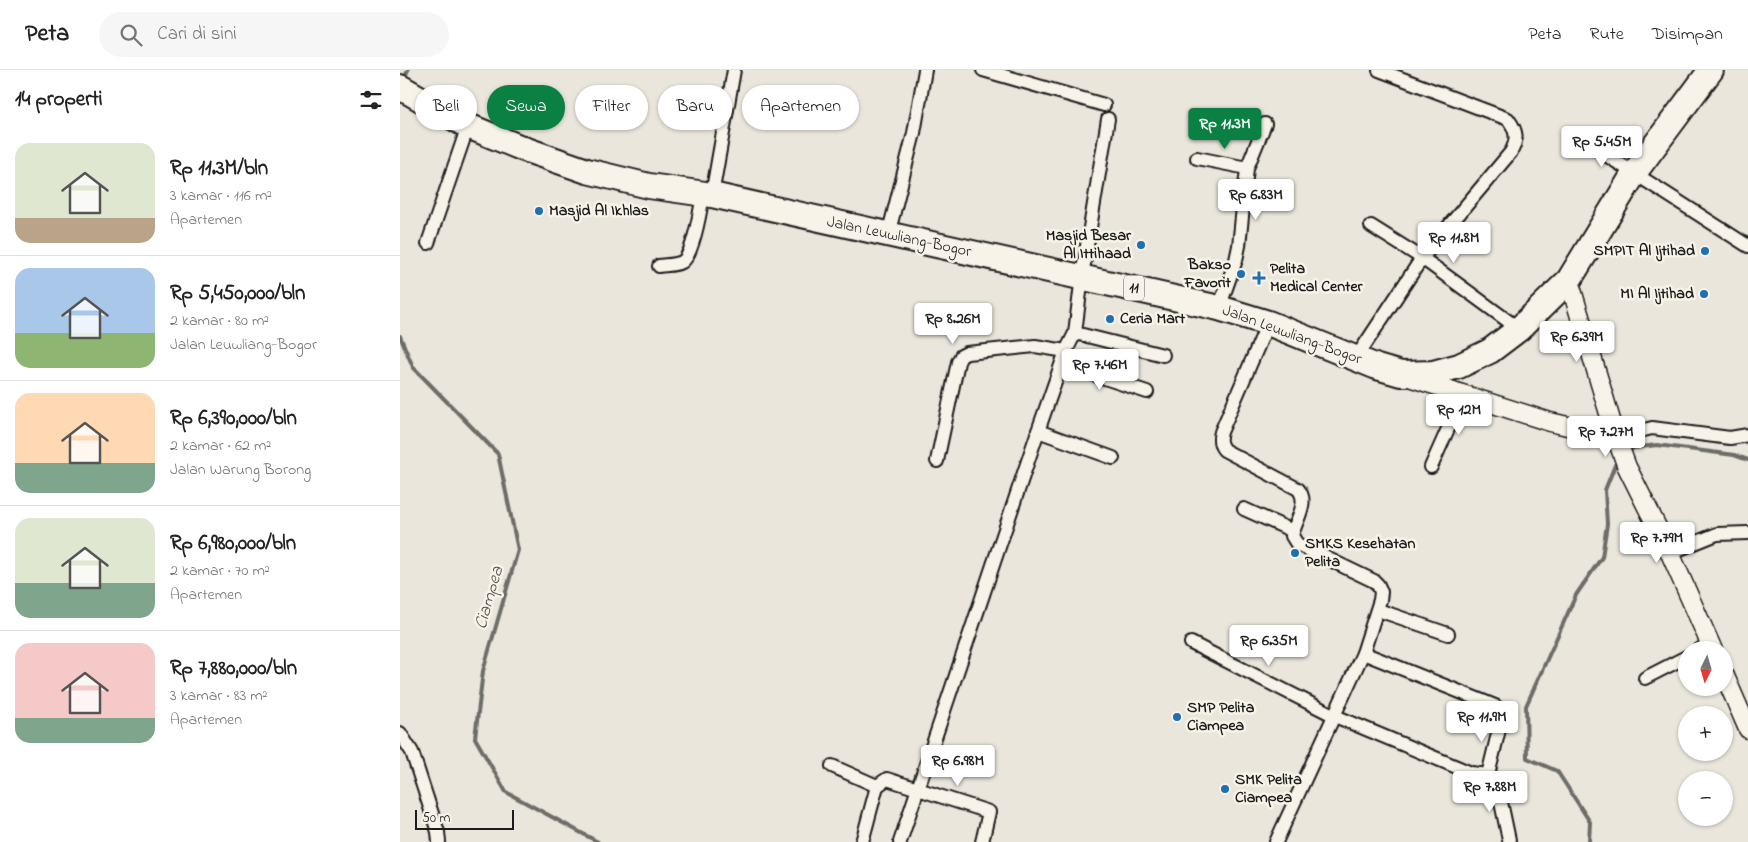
<!DOCTYPE html>
<html lang="id">
<head>
<meta charset="utf-8">
<style>
	body { margin:0; font-family:"Indie Flower",sans-serif; background:#f6f6f6; color:#222; height:100vh; display:flex; flex-direction:column; font-size:19px; white-space:nowrap }
	* { box-sizing:border-box; margin:0 }
	p { font-size:16px; color:#767676 }
	.icon { flex:none; width:28px; height:28px; fill:none; stroke:currentColor; stroke-width:2; stroke-linecap:round; stroke-linejoin:round }
	.map { position:relative; flex:1; overflow:hidden }
	.sheet { display:flex; flex-direction:column; background:#fff; width:400px }
	.sheet>* { flex:none }
	.guide { position:absolute; left:15px; top:15px; width:475px; height:45px; display:flex; gap:10px }
	.needle { width:32px; rotate:185deg }
	.tools { position:absolute; left:1278px; top:571px; display:grid; gap:10px }
	.tools a { display:grid; place-items:center; width:55px; height:55px; border-radius:50%; background:#fff; box-shadow:0 1px 4px #0004; font-size:25px }
	.scale { position:absolute; left:15px; bottom:12px; width:99px; box-sizing:border-box; padding-left:5px; border:2px solid #1c1c1c; border-top:0; font-size:14px; line-height:18px; white-space:nowrap; color:#1c1c1c; -webkit-text-stroke:4px #f7f3e8; paint-order:stroke }
	.price { position:absolute; translate:-50% -42px; padding:0 11px; border-radius:5px; background:#fff; color:#222; font-size:16px; line-height:32px; filter:drop-shadow(0 1px 2px #0008) }
	.price::after { content:''; position:absolute; left:50%; top:30px; width:15px; height:11px; margin-left:-8px; background:inherit; clip-path:polygon(0 0,100% 0,50% 100%) }
	.price.selected { background:#0b8043; color:#fff }
	ul { padding:0; list-style:none }
	li { display:flex; align-items:center; gap:15px; height:125px; padding:0 15px }
	li+li { border-top:1px solid #e0e0e0 }
	li span { display:grid; place-items:center; flex:none; width:140px; height:100px; border-radius:15px; color:#555 }
	li>.icon { margin-inline-start:auto }
	span .icon { width:60px; height:60px; fill:#fffc; stroke-width:1 }
	li b { font-size:21px }
	h2 { display:flex; justify-content:space-between; align-items:center; height:60px; padding:0 15px; font-size:21px }
	.tag { padding:0 18px; border-radius:22px; background:#fff; box-shadow:0 1px 4px #0004; font-size:18px; line-height:45px }
	.tag.selected { background:#0b8043; color:#fff }
	header { display:flex; align-items:center; gap:30px; box-sizing:border-box; height:70px; padding:0 25px; background:#fff; border-bottom:1px solid #e0e0e0 }
	header strong { font-size:24px }
	nav { display:flex; gap:28px; margin-inline-start:auto; font-size:18px }
	.search { width:350px; height:45px; background:#f6f6f6; display:flex; align-items:center; gap:12px; box-sizing:border-box; padding:0 18px; border-radius:28px; color:#767676; font-size:19px }
	main { display:flex; flex:1; min-height:0 }
	.map>svg:first-child { display:block }
	.lines { fill:none; stroke-linecap:round; stroke-linejoin:round }
	.stream { stroke:#6d6c68; stroke-width:4 }
	.street-casing { stroke:#1c1c1c; stroke-width:16 }
	.secondary-casing { stroke:#1c1c1c; stroke-width:21 }
	.highway-casing { stroke:#1c1c1c; stroke-width:28 }
	.street { stroke:#f7f3e8; stroke-width:12 }
	.secondary { stroke:#f7f3e8; stroke-width:18 }
	.highway { stroke:#f7f3e8; stroke-width:24 }
	.poi-dot { fill:#1f6fb2; stroke:#f7f3e8; stroke-width:2 }
	.labels { text-anchor:middle; dominant-baseline:central; stroke-width:5; stroke-linejoin:round; paint-order:stroke }
	.shield { fill:#f7f3e8; stroke:#5e5c59; stroke-width:1 }
	.shield-label { font-size:15px; font-weight:bold; fill:#1c1c1c }
	.poi-label { font-size:16px; font-weight:bold; fill:#1c1c1c; stroke:#f7f3e8; text-anchor:start }
	.street-label { font-size:16px; fill:#1c1c1c; stroke:#f7f3e8 }
	.water-label { font-size:18px; font-style:italic; fill:#52514e; stroke:#f7f3e8 }
</style>
</head>
<body>
<header>
<strong>Peta</strong>
<div class="search"><svg class="icon" aria-label="search" viewBox="0 0 24 24"><circle cx="10" cy="10" r="6"/><path d="M15 15l6 6"/></svg>Cari di sini</div>
<nav><a>Peta</a><a>Rute</a><a>Disimpan</a></nav>
</header>
<main>
<section class="sheet">
<h2>14 properti<svg class="icon" aria-label="filters" viewBox="0 0 24 24"><path d="M4 7h16M4 17h16"/><circle cx="9" cy="7" r="2"/><circle cx="15" cy="17" r="2"/></svg></h2>
<ul>
<li><span style="background:linear-gradient(#dfe7d0 75%,#b9a48a 0)"><svg class="icon" aria-label="home" viewBox="0 0 24 24"><path d="M3 11l9-7 9 7M6 9v11h12V9"/></svg></span><div><b>Rp 11.3M/bln</b><p>3 kamar · 116 m²</p><p>Apartemen</p></div></li>
<li><span style="background:linear-gradient(#a9c7e8 65%,#8fb573 0)"><svg class="icon" aria-label="home" viewBox="0 0 24 24"><path d="M3 11l9-7 9 7M6 9v11h12V9"/></svg></span><div><b>Rp 5,450,000/bln</b><p>2 kamar · 80 m²</p><p>Jalan Leuwliang-Bogor</p></div></li>
<li><span style="background:linear-gradient(#ffd9b3 70%,#7fa58c 0)"><svg class="icon" aria-label="home" viewBox="0 0 24 24"><path d="M3 11l9-7 9 7M6 9v11h12V9"/></svg></span><div><b>Rp 6,390,000/bln</b><p>2 kamar · 62 m²</p><p>Jalan Warung Borong</p></div></li>
<li><span style="background:linear-gradient(#dfe7d0 65%,#7fa58c 0)"><svg class="icon" aria-label="home" viewBox="0 0 24 24"><path d="M3 11l9-7 9 7M6 9v11h12V9"/></svg></span><div><b>Rp 6,980,000/bln</b><p>2 kamar · 70 m²</p><p>Apartemen</p></div></li>
<li><span style="background:linear-gradient(#f6c9c9 75%,#7fa58c 0)"><svg class="icon" aria-label="home" viewBox="0 0 24 24"><path d="M3 11l9-7 9 7M6 9v11h12V9"/></svg></span><div><b>Rp 7,880,000/bln</b><p>3 kamar · 83 m²</p><p>Apartemen</p></div></li>
</ul>
</section>
<div class="map">
<svg width="1348" height="772" viewBox="0 0 1348 772">
	<rect width="100%" height="100%" fill="#eae6dc"/>
	<filter id="ink" filterUnits="userSpaceOnUse"><feTurbulence type="fractalNoise" baseFrequency=".02" numOctaves="2"/><feDisplacementMap in="SourceGraphic" scale="10" xChannelSelector="R" yChannelSelector="G"/><feConvolveMatrix kernelMatrix="1 2 1 2 8 2 1 2 1" color-interpolation-filters="sRGB"/></filter>
	<g filter="url(#ink)">
		<g class="lines">
			<!-- stream -->
			<g class="stream">
				<path d="M4,9L8,0"/>
				<path d="M0,266L13,297L98,384L118,480L83,601L75,668L106,722L198,772"/>
				<path d="M1228,383L1233,378L1257,375L1334,385L1348,390"/>
				<path d="M1189,772L1190,752L1157,701L1127,688L1126,636L1176,525L1202,487L1207,454L1205,420L1215,395L1219,391"/>
			</g>
			<!-- street casing -->
			<g class="street-casing">
				<g id="street">
					<path d="M583,0L704,35"/>
					<path d="M1184,71L1348,176"/>
					<path d="M797,88L847,98"/>
					<path d="M312,125L334,0"/>
					<path d="M971,156L1022,188L1119,259"/>
					<path d="M488,165L514,63L525,0"/>
					<path d="M28,173L68,56"/>
					<path d="M259,196C266,195 276,195 282,192C293,186 301,137 303,124"/>
					<path d="M819,238L836,190L839,176L847,98L865,54"/>
					<path d="M868,253L821,362C819,369 819,374 824,380L898,419C910,432 895,451 892,466L897,474L974,511L978,515L981,522L980,530L963,583L876,772"/>
					<path d="M675,263L763,285"/>
					<path d="M956,288L1022,188L1111,82C1118,69 1117,61 1108,49L979,0"/>
					<path d="M662,294L747,322"/>
					<path d="M638,361L713,388"/>
					<path d="M1216,367L1252,358L1330,368L1348,365"/>
					<path d="M537,391L558,292L561,286L567,283L635,276L666,281"/>
					<path d="M1031,397L1063,325"/>
					<path d="M844,439L893,461"/>
					<path d="M1270,483L1317,464L1348,463"/>
					<path d="M978,540L1048,564"/>
					<path d="M791,573L935,646L1071,703L1088,705L1102,647L1101,641L1095,636L963,583"/>
					<path d="M1299,580L1310,574"/>
					<path d="M1245,608L1286,587"/>
					<path d="M0,663L12,682L38,762L39,772"/>
					<path d="M432,696L477,716L487,709L589,742L582,772"/>
					<path d="M1088,705L1094,710L1098,718L1109,770"/>
					<path d="M462,772L477,716"/>
					<path d="M500,772L638,361L666,281L675,263L682,206L708,49"/>
				</g>
			</g>
			<!-- secondary casing -->
			<g class="secondary-casing">
				<g id="secondary">
					<path d="M1169,210L1216,367L1227,397L1270,483L1313,580"/>
					<path d="M1012,308L1150,352L1216,367"/>
					<path d="M1324,604L1348,659"/>
				</g>
			</g>
			<!-- highway casing -->
			<g class="highway-casing">
				<path id="highway" d="M0,17L68,56L124,79L187,101L249,116L312,125L819,238L868,253L977,297L1001,304L1033,303L1059,296L1090,281L1119,259L1169,210L1235,102L1311,0"/>
			</g>
			<!-- street -->
			<use href="#street" class="street"/>
			<!-- secondary -->
			<use href="#secondary" class="secondary"/>
			<!-- highway -->
			<use href="#highway" class="highway"/>
		</g>
	</g>
	<!-- markers -->
	<g class="poi-dot">
		<circle cx="139" cy="141" r="5"/>
		<circle cx="741" cy="175" r="5"/>
		<circle cx="1305" cy="181" r="5"/>
		<circle cx="841" cy="204" r="5"/>
		<path d="M856.5 200.5h5v5h5v5h-5v5h-5v-5h-5v-5h5z"/>
		<circle cx="1304" cy="224" r="5"/>
		<circle cx="710" cy="249" r="5"/>
		<circle cx="895" cy="483" r="5"/>
		<circle cx="777" cy="647" r="5"/>
		<circle cx="825" cy="719" r="5"/>
	</g>
	<g class="labels">
		<!-- shield labels -->
		<rect class="shield" x="724" y="205.5" width="20" height="25" rx="4"/>
		<g class="shield-label">
			<text x="734" y="218">11</text>
		</g>
		<!-- poi labels -->
		<g class="poi-label">
			<text x="149" y="141">Masjid Al Ikhlas</text>
			<text x="731" y="166" text-anchor="end">Masjid Besar<tspan x="731" dy="18">Al Ittihaad</tspan></text>
			<text x="1295" y="181" text-anchor="end">SMPIT Al Ijtihad</text>
			<text x="831" y="195" text-anchor="end">Bakso<tspan x="831" dy="18">Favorit</tspan></text>
			<text x="870" y="199">Pelita<tspan x="870" dy="18">Medical Center</tspan></text>
			<text x="1294" y="224" text-anchor="end">MI Al Ijtihad</text>
			<text x="720" y="249">Ceria Mart</text>
			<text x="905" y="474">SMKS Kesehatan<tspan x="905" dy="18">Pelita</tspan></text>
			<text x="787" y="638">SMP Pelita<tspan x="787" dy="18">Ciampea</tspan></text>
			<text x="835" y="710">SMK Pelita<tspan x="835" dy="18">Ciampea</tspan></text>
		</g>
		<!-- street labels -->
		<g class="street-label">
			<text transform="translate(499 167) rotate(12)">Jalan Leuwliang-Bogor</text>
			<text transform="translate(892 265) rotate(20)">Jalan Leuwliang-Bogor</text>
		</g>
		<!-- water labels -->
		<g class="water-label">
			<text transform="translate(90 528) rotate(-74)">Ciampea</text>
		</g>
	</g>
</svg>
<div class="tools">
<a><svg class="needle" viewBox="-14 -14 28 28"><path d="M0-13l5 13h-10z" fill="#e53935"/><path d="M0 13l5-13h-10z" fill="#767676"/></svg></a>
<a>+</a>
<a>−</a>
</div>
<div class="scale">50 m</div>
<b class="price selected" style="left:825px;top:80px">Rp 11.3M</b>
<b class="price" style="left:1202px;top:98px">Rp 5.45M</b>
<b class="price" style="left:856px;top:151px">Rp 6.83M</b>
<b class="price" style="left:1054px;top:194px">Rp 11.8M</b>
<b class="price" style="left:553px;top:275px">Rp 8.26M</b>
<b class="price" style="left:1177px;top:293px">Rp 6.39M</b>
<b class="price" style="left:700px;top:321px">Rp 7.46M</b>
<b class="price" style="left:1059px;top:366px">Rp 12M</b>
<b class="price" style="left:1206px;top:388px">Rp 7.27M</b>
<b class="price" style="left:1257px;top:494px">Rp 7.79M</b>
<b class="price" style="left:869px;top:597px">Rp 6.35M</b>
<b class="price" style="left:1082px;top:673px">Rp 11.9M</b>
<b class="price" style="left:558px;top:717px">Rp 6.98M</b>
<b class="price" style="left:1090px;top:743px">Rp 7.88M</b>
<div class="guide">
<a class="tag">Beli</a>
<a class="tag selected">Sewa</a>
<a class="tag">Filter</a>
<a class="tag">Baru</a>
<a class="tag">Apartemen</a>
</div>
</div>
</main>
</body>
</html>
